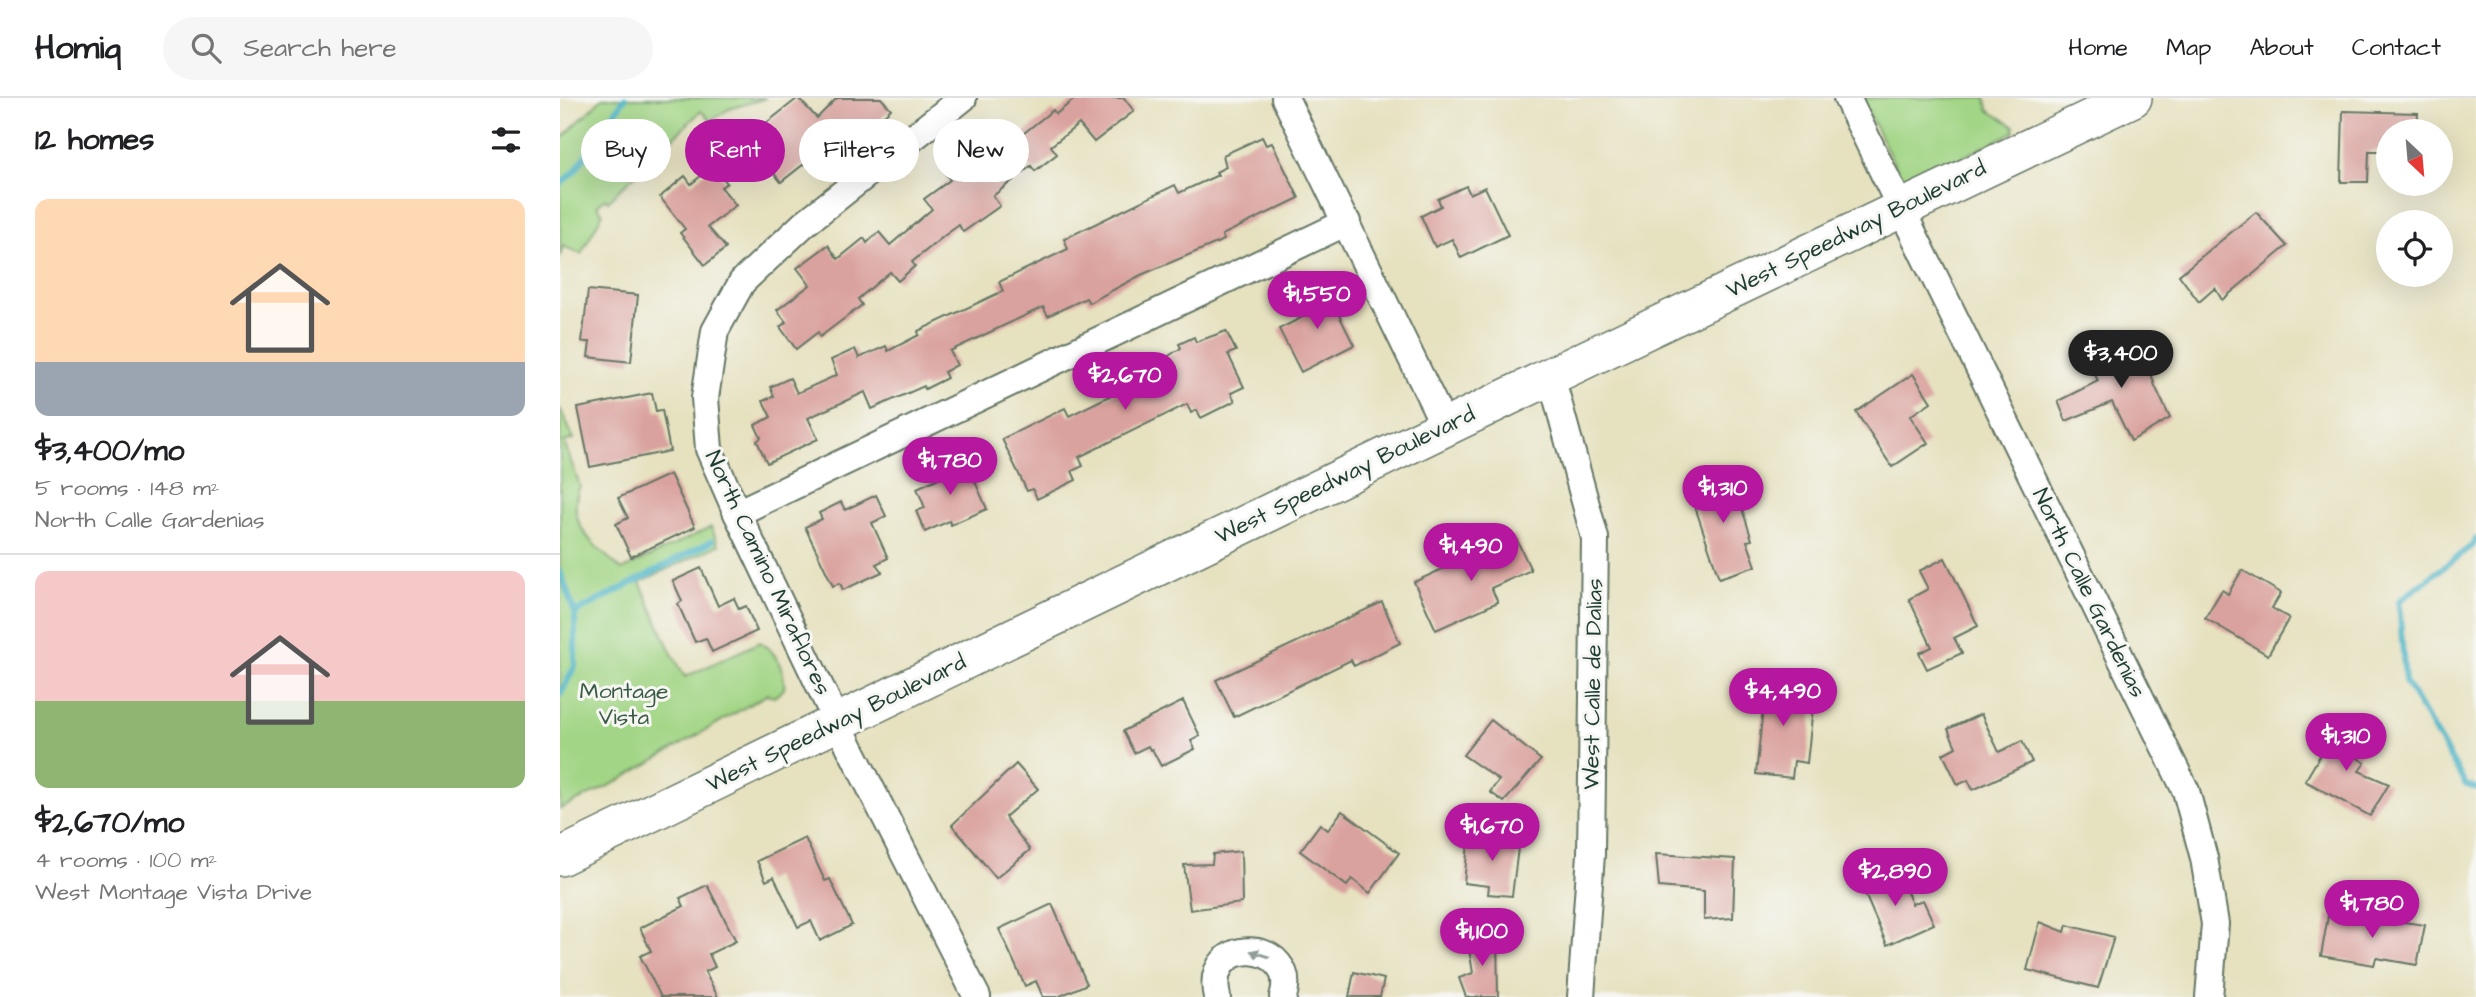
<!DOCTYPE html>
<html lang="en">
<head>
<meta charset="utf-8">
<style>
	body { margin:0; font-family:"Architects Daughter",sans-serif; background:#f6f6f6; color:#202124; height:100vh; display:flex; flex-direction:column; font-size:26px; white-space:nowrap }
	* { box-sizing:border-box; margin:0 }
	p { font-size:23px; color:#757577 }
	.icon { flex:none; width:38px; height:38px; fill:none; stroke:currentColor; stroke-width:2; stroke-linecap:round; stroke-linejoin:round }
	.map { position:relative; flex:1; overflow:hidden }
	.side { display:flex; flex-direction:column; background:#fff; width:560px }
	.side>* { flex:none }
	.top-card { position:absolute; left:21px; top:21px; width:665px; height:63px; display:flex; gap:14px }
	.needle { width:46px; rotate:154deg }
	.buttons { position:absolute; left:1816px; top:21px; display:grid; gap:14px }
	.buttons a { display:grid; place-items:center; width:77px; height:77px; border-radius:50%; background:#fff; box-shadow:0 7px 28px #0002; font-size:35px }
	.price { position:absolute; translate:-50% -60px; padding:0 16px; border-radius:24px; background:#b5179e; color:#fff; font-size:23px; line-height:46px; filter:drop-shadow(0 2px 4px #0008) }
	.price::after { content:''; position:absolute; left:50%; top:42px; width:21px; height:16px; margin-left:-10px; background:inherit; clip-path:polygon(0 0,100% 0,50% 100%) }
	.price.on { background:#222; color:#fff }
	ul { padding:0; list-style:none }
	li { display:grid; align-content:center; gap:14px; height:371px; padding:0 35px }
	li+li { border-top:2px solid #e0e0e0 }
	li span { display:grid; place-items:center; height:217px; border-radius:14px; color:#555 }
	li>.icon { margin-inline-start:auto }
	span .icon { width:126px; height:126px; fill:#fffc; stroke-width:1 }
	li b { font-size:30px }
	h2 { display:flex; justify-content:space-between; align-items:center; height:84px; padding:0 35px; font-size:30px }
	.tag { padding:0 24px; border-radius:32px; background:#fff; box-shadow:0 7px 28px #0002; font-size:24px; line-height:63px }
	.tag.on { background:#b5179e; color:#fff }
	header { display:flex; align-items:center; gap:42px; box-sizing:border-box; height:98px; padding:0 35px; background:#fff; border-bottom:2px solid #e0e0e0 }
	header strong { font-size:33px }
	nav { display:flex; gap:38px; margin-inline-start:auto; font-size:24px }
	.search { width:490px; height:63px; background:#f6f6f6; display:flex; align-items:center; gap:18px; box-sizing:border-box; padding:0 24px; border-radius:38px; color:#757577; font-size:26px }
	main { display:flex; flex:1; min-height:0 }
	.map>svg:first-child { display:block }
	.green { fill:#a2d585; stroke:#60895c; stroke-width:2 }
	.lines { fill:none; stroke-linecap:round; stroke-linejoin:round }
	.stream { stroke:#49b4c6; stroke-width:6 }
	.building { fill:#daa29e }
	.street-casing { stroke:#657665; stroke-width:30 }
	.secondary-casing { stroke:#657665; stroke-width:40 }
	.street { stroke:#fff; stroke-width:26 }
	.secondary { stroke:#fff; stroke-width:37 }
	.oneway { fill:#8f9e9a }
	.labels { text-anchor:middle; dominant-baseline:central; stroke-width:6; stroke-linejoin:round; paint-order:stroke }
	.street-label { font-size:23px; fill:#1f3d34; stroke:#f6f6f2 }
	.park-label { font-size:23px; fill:#395b44; stroke:#f6f6f2 }
</style>
</head>
<body>
<header>
<strong>Homiq</strong>
<div class="search"><svg class="icon" aria-label="search" viewBox="0 0 24 24"><circle cx="10" cy="10" r="6"/><path d="M15 15l6 6"/></svg>Search here</div>
<nav><a>Home</a><a>Map</a><a>About</a><a>Contact</a></nav>
</header>
<main>
<section class="side">
<h2>12 homes<svg class="icon" aria-label="filters" viewBox="0 0 24 24"><path d="M4 7h16M4 17h16"/><circle cx="9" cy="7" r="2"/><circle cx="15" cy="17" r="2"/></svg></h2>
<ul>
<li><span style="background:linear-gradient(#ffd9b3 75%,#9aa5b1 0)"><svg class="icon" aria-label="home" viewBox="0 0 24 24"><path d="M3 11l9-7 9 7M6 9v11h12V9"/></svg></span><div><b>$3,400/mo</b><p>5 rooms · 148 m²</p><p>North Calle Gardenias</p></div></li>
<li><span style="background:linear-gradient(#f6c9c9 60%,#8fb573 0)"><svg class="icon" aria-label="home" viewBox="0 0 24 24"><path d="M3 11l9-7 9 7M6 9v11h12V9"/></svg></span><div><b>$2,670/mo</b><p>4 rooms · 100 m²</p><p>West Montage Vista Drive</p></div></li>
</ul>
</section>
<div class="map">
<svg width="1916" height="899" viewBox="0 0 1916 899">
	<rect width="100%" height="100%" fill="#f6f6f2"/>
	<filter id="ink" filterUnits="userSpaceOnUse"><feTurbulence type="fractalNoise" baseFrequency=".0143" numOctaves="2"/><feDisplacementMap in="SourceGraphic" scale="14" xChannelSelector="R" yChannelSelector="G"/><feConvolveMatrix kernelMatrix="1 2 1 2 8 2 1 2 1" color-interpolation-filters="sRGB"/></filter>
	<filter id="wash" filterUnits="userSpaceOnUse"><feTurbulence type="fractalNoise" baseFrequency=".00686" numOctaves="4" result="noise"/><feDisplacementMap in="SourceGraphic" scale="28" xChannelSelector="R" yChannelSelector="G"/><feGaussianBlur stdDeviation="1.57" result="paint"/><feColorMatrix in="noise" values="0 0 0 0 0 0 0 0 0 0 0 0 0 0 0 0 0 1.4 0 .05"/><feComposite in="paint" operator="in"/></filter>
	<g filter="url(#wash)">
		<rect width="100%" height="100%" fill="#e6e1bf"/>
		<!-- green -->
		<g class="green">
			<path d="M42,0H206L169,11L151,23L141,13L48,103L45,100L37,108L43,115L21,156L3,148L0,160V42Z"/>
			<path d="M1301,0H1426L1428,12L1454,28V34L1401,60L1343,83Z"/>
			<path d="M0,310L14,341L4,344L20,388C4,427 35,447 62,472L151,429L159,447L80,484L110,552L125,579L200,544C215,552 226,573 224,591L214,599L208,596L55,685L0,711Z"/>
		</g>
		<g class="lines">
			<!-- stream -->
			<g class="stream">
				<path d="M0,86L15,73L65,0"/>
				<path d="M1916,441L1913,447L1839,503L1845,583L1906,687L1916,690"/>
				<path d="M0,474L15,515V568L0,597"/>
				<path d="M15,515L152,443"/>
			</g>
		</g>
		<g id="blocks">
			<!-- building -->
			<g class="building">
				<path d="M238,0L257,20L277,0H321L331,11L321,20L324,24L302,43L295,34L262,61L258,55L221,84L186,41Z"/>
				<path d="M516,0H564L574,13L534,44L519,26L491,48L497,56L475,73L471,68L433,98L440,108L403,134L399,127L384,138L352,164L355,168L338,183L330,174L298,201L302,207L260,239L258,234L236,251L220,229L226,224L217,212L250,187L237,170L268,147L278,161L304,140L307,145L319,134L330,147L372,111L364,101L390,82L384,73L420,47L416,42L438,25L446,34L451,30L459,39L493,12L496,16Z"/>
				<path d="M1783,13L1858,15L1857,33H1829V53H1809L1808,84H1781Z"/>
				<path d="M702,39L706,47L712,45L739,100L662,137L664,142L581,177L529,205L526,200L488,218L483,209L390,253L397,267L384,274L387,280L365,291L364,288L312,311L305,294L248,320L258,341L207,365L197,343L201,340L195,327L211,319L203,303L214,298L210,289L230,280L237,295L277,277L271,262L295,251L299,260L326,248L328,253L359,237L358,233L443,193L439,184L508,151L504,141L615,87L619,95L658,77L656,74L666,69L663,57Z"/>
				<path d="M153,68L167,85L161,89L176,107L148,129L166,150L145,167L120,135L125,131L100,99L125,78L131,86Z"/>
				<path d="M906,88L910,96L925,89L948,137L901,160L892,141L875,149L861,118L881,108L878,101Z"/>
				<path d="M1696,114L1727,148L1662,202L1655,190L1639,204L1619,177Z"/>
				<path d="M762,183L794,247L741,274L719,231L751,215L741,194Z"/>
				<path d="M28,192L78,197L71,264L28,259L30,244H22Z"/>
				<path d="M666,233L676,253L668,256L684,289L671,295L675,303L641,320L637,312L631,315L627,306L519,359L523,368L512,373L516,382L477,401L473,391L467,393L442,341L505,310L509,318L582,282L578,274L604,261L621,250L619,246L634,239L636,244Z"/>
				<path d="M1559,242L1572,244L1585,256L1595,288L1610,320L1571,343L1552,304L1506,323L1498,303L1538,283L1532,270L1542,249Z"/>
				<path d="M1353,276L1371,304L1350,318L1368,345L1332,369L1296,314Z"/>
				<path d="M92,295L96,313L102,312L110,353L30,369L18,310Z"/>
				<path d="M404,358L427,411L391,427L389,423L365,434L356,413L365,410L357,390L390,375L385,366Z"/>
				<path d="M110,376L135,429L71,459L56,426L68,420L58,400Z"/>
				<path d="M1171,376L1192,442L1187,443L1196,468L1159,480L1128,388Z"/>
				<path d="M316,397L326,418L312,425L328,460L316,466L322,474L283,492L280,485L273,488L245,429L262,421L259,415L281,404L285,412Z"/>
				<path d="M955,438L971,472L931,490L938,504L876,532L854,484Z"/>
				<path d="M1385,460L1418,528L1394,540L1402,555L1367,571L1359,555L1372,549L1349,501L1368,491L1359,473Z"/>
				<path d="M141,470L158,508L174,500L179,511L186,508L197,533L152,554L146,540L135,544L118,506L122,503L113,483Z"/>
				<path d="M1682,472L1721,495L1712,510L1729,520L1708,557L1645,520L1662,492L1668,496Z"/>
				<path d="M822,504L840,545L794,568L791,562L674,619L656,582Z"/>
				<path d="M1196,585L1255,591L1247,665L1234,663L1232,680L1196,676L1203,611L1194,610Z"/>
				<path d="M623,603L640,638L631,643L635,651L601,668L592,651L590,652L588,648L574,655L563,633Z"/>
				<path d="M1421,616L1439,654L1462,643L1472,664L1413,692L1408,682L1398,687L1383,656L1396,649L1388,631Z"/>
				<path d="M931,622L981,662L944,704L930,694L939,682L903,657Z"/>
				<path d="M1779,625L1806,645L1798,660L1805,665L1799,673L1829,686L1810,718L1745,683Z"/>
				<path d="M456,666L478,691L445,719L470,752L436,780L392,727Z"/>
				<path d="M782,713L839,755L810,795L792,781L787,788L740,753L760,726L768,732Z"/>
				<path d="M909,736L959,742L952,798L928,796L929,788L904,785Z"/>
				<path d="M245,740L265,783L270,781L292,827L260,843L251,823L238,829L214,779L206,783L197,763Z"/>
				<path d="M681,753L682,805L630,812L624,767L652,766L653,756Z"/>
				<path d="M1096,756L1175,761L1173,820L1144,822V793L1099,789Z"/>
				<path d="M1337,771L1352,806L1363,802L1374,826L1327,847L1301,787Z"/>
				<path d="M147,787L176,843L149,856L155,869L145,874L158,899H101L80,858L91,853L80,830L124,808L120,800Z"/>
				<path d="M492,806L527,886L498,899H483L476,883L465,888L439,831Z"/>
				<path d="M1794,817L1865,827L1857,867L1816,860L1814,867L1761,858L1768,818L1793,823Z"/>
				<path d="M1480,824L1505,834L1507,827L1554,839L1538,890L1467,872Z"/>
				<path d="M937,837L938,899H906L899,880L913,875L907,839Z"/>
				<path d="M794,874L824,881L820,899H789Z"/>
			</g>
		</g>
	</g>
	<g filter="url(#ink)">
		<use href="#blocks" fill-opacity="0" stroke="#657665" stroke-width="2"/>
		<g class="lines">
			<!-- street casing -->
			<g class="street-casing">
				<g id="street">
					<path d="M403,0L245,125L182,184L155,233L145,300L149,351L177,415L277,624L417,899"/>
					<path d="M725,0L885,329"/>
					<path d="M1287,0L1626,693L1644,760L1655,826L1649,899"/>
					<path d="M991,278L1035,440L1031,756L1021,899"/>
					<path d="M177,415L787,124"/>
					<path d="M657,899C642,834 741,842 723,899"/>
				</g>
			</g>
			<!-- secondary casing -->
			<g class="secondary-casing">
				<path id="secondary" d="M0,759L991,278L1573,0"/>
			</g>
			<!-- street -->
			<use href="#street" class="street"/>
			<!-- secondary -->
			<use href="#secondary" class="secondary"/>
		</g>
		<!-- one-way arrows -->
		<defs><path id="oneway-solid" d="M-6-.8H1V-3.2L6.5 0L1 3.2V.8H-6Z" transform="scale(1.75)"/></defs>
		<use class="oneway" href="#oneway-solid" transform="translate(700 856) rotate(-162)"/>
	</g>
	<g class="labels">
		<!-- street labels -->
		<g class="street-label">
			<text transform="translate(1296 131) rotate(-26)">West Speedway Boulevard</text>
			<text transform="translate(785 377) rotate(-26)">West Speedway Boulevard</text>
			<text transform="translate(208 475) rotate(65)">North Camino Miraflores</text>
			<text transform="translate(1529 495) rotate(64)">North Calle Gardenias</text>
			<text transform="translate(1033 586) rotate(-89)">West Calle de Dalias</text>
			<text transform="translate(276 625) rotate(-26)">West Speedway Boulevard</text>
		</g>
		<!-- park labels -->
		<g class="park-label">
			<text x="64" y="593">Montage<tspan x="64" dy="26">Vista</tspan></text>
		</g>
	</g>
</svg>
<div class="buttons">
<a><svg class="needle" viewBox="-14 -14 28 28"><path d="M0-13l5 13h-10z" fill="#e53935"/><path d="M0 13l5-13h-10z" fill="#757577"/></svg></a>
<a><svg class="icon" aria-label="locate" viewBox="0 0 24 24"><circle cx="12" cy="12" r="6"/><path d="M12 2v4M12 18v4M2 12h4M18 12h4"/></svg></a>
</div>
<b class="price" style="left:757px;top:233px">$1,550</b>
<b class="price on" style="left:1561px;top:292px">$3,400</b>
<b class="price" style="left:565px;top:314px">$2,670</b>
<b class="price" style="left:390px;top:399px">$1,780</b>
<b class="price" style="left:1163px;top:427px">$1,310</b>
<b class="price" style="left:911px;top:485px">$1,490</b>
<b class="price" style="left:1223px;top:630px">$4,490</b>
<b class="price" style="left:1786px;top:675px">$1,310</b>
<b class="price" style="left:932px;top:765px">$1,670</b>
<b class="price" style="left:1335px;top:810px">$2,890</b>
<b class="price" style="left:1812px;top:842px">$1,780</b>
<b class="price" style="left:922px;top:870px">$1,100</b>
<div class="top-card">
<a class="tag">Buy</a>
<a class="tag on">Rent</a>
<a class="tag">Filters</a>
<a class="tag">New</a>
</div>
</div>
</main>
</body>
</html>
